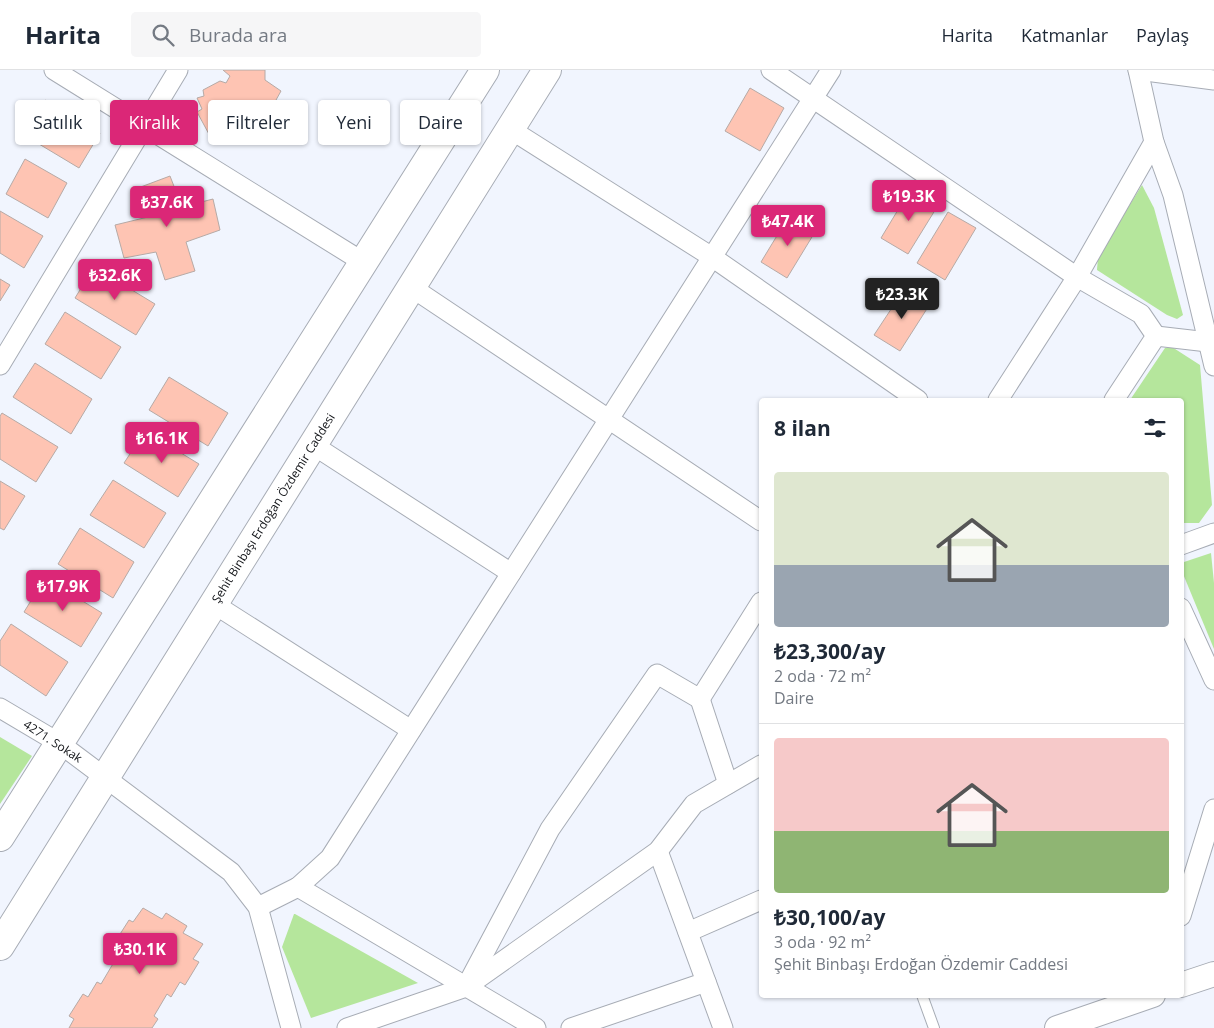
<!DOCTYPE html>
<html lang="tr">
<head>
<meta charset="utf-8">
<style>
	body { margin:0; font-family:"Open Sans",sans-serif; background:#f6f6f7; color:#1f2937; height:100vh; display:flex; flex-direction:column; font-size:19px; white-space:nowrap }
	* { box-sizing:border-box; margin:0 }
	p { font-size:16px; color:#747a83 }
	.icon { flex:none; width:28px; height:28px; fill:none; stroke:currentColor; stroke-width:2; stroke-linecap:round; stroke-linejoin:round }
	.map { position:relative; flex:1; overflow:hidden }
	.side { position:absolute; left:759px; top:328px; width:425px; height:600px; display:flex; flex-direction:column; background:#fff; border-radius:5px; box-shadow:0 1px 4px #0004 }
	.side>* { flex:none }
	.top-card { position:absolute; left:15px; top:30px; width:475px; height:45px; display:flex; gap:10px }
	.price { position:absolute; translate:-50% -42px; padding:0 11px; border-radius:5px; background:#db2777; color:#fff; font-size:16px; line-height:32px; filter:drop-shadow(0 1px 2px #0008) }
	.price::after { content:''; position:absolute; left:50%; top:30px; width:15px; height:11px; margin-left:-8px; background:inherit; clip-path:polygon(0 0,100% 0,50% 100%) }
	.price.active { background:#222; color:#fff }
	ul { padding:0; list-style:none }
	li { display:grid; align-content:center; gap:10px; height:265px; padding:0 15px }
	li+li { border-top:1px solid #e0e1e3 }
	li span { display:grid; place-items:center; height:155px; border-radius:5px; color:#555 }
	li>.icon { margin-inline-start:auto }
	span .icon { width:90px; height:90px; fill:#fffc; stroke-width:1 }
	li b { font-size:21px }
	h2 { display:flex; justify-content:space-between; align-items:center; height:60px; padding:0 15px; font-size:21px }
	.pill { padding:0 18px; border-radius:5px; background:#fff; box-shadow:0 1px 4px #0004; font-size:18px; line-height:45px }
	.pill.active { background:#db2777; color:#fff }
	header { display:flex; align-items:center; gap:30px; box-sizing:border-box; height:70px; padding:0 25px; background:#fff; border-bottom:1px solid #e0e1e3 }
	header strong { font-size:24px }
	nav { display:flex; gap:28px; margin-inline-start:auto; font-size:18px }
	.search { width:350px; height:45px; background:#f6f6f7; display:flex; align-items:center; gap:12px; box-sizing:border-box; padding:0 18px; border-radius:5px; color:#747a83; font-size:19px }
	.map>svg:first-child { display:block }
	.green { fill:#b5e69c }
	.building { fill:#fec4b3; stroke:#b6aaa6 }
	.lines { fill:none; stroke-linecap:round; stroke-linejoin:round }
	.service-casing { stroke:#a7acb5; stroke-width:12 }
	.minor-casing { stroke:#a7acb5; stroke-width:21 }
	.tertiary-casing { stroke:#a7acb5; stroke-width:26 }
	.secondary-casing { stroke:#a7acb5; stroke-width:30 }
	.service { stroke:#fff; stroke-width:10 }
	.minor { stroke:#fff; stroke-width:19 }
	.tertiary { stroke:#fff; stroke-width:24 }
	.secondary { stroke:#fff; stroke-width:28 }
	.labels { text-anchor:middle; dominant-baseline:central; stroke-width:5; stroke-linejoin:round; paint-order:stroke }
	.street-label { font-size:12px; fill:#111317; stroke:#fff }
</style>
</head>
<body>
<header>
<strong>Harita</strong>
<div class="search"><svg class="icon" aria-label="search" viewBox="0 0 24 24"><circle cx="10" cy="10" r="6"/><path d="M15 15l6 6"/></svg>Burada ara</div>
<nav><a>Harita</a><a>Katmanlar</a><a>Paylaş</a></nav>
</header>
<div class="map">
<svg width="1214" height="958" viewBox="0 0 1214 958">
	<rect width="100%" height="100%" fill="#f1f5fe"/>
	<!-- green -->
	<g class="green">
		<path d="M1142,115L1154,138L1183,245L1177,249L1167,245L1097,200L1098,186Z"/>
		<path d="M1172,277L1200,295L1212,435L1199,453H1181V330H1130L1165,278Z"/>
		<path d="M1211,483L1214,513V579L1181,499V493Z"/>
		<path d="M0,667L32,686L0,734Z"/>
		<path d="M294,844H295L418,913L311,948L282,877Z"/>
	</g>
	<!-- building -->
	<g class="building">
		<path d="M223,0H265V10L281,21L276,30L284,34L279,40L285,43L272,64L243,46L210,66L197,42L202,39L197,28L204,26L203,20L220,11L226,13L230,6Z"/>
		<path d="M750,18L784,38L760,81L725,61Z"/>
		<path d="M45,30L100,63L79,98L24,65Z"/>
		<path d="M25,89L67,113L48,148L6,124Z"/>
		<path d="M170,106L182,137L213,129L220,160L186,172L195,201L165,210L156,182L124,188L115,155L148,147L138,118Z"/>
		<path d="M910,120L937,137L908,184L881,168Z"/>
		<path d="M0,141L43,166L24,198L0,183Z"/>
		<path d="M948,142L976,158L945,210L917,193Z"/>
		<path d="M789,146L815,162L787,208L761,192Z"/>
		<path d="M94,197L155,234L136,265L75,228Z"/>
		<path d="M0,209L10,215L0,231Z"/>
		<path d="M905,218L930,234L900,281L874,265Z"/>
		<path d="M65,242L121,277L101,309L45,274Z"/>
		<path d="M35,293L92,329L71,364L13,327Z"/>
		<path d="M169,307L228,343L208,376L149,340Z"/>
		<path d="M2,343L58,377L36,412L0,389V346Z"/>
		<path d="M145,361L199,394L178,427L124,393Z"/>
		<path d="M113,410L166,443L144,478L90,445Z"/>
		<path d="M0,411L25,426L4,460L0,458Z"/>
		<path d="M80,458L134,492L113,528L58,494Z"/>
		<path d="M45,508L102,543L81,577L24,542Z"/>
		<path d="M11,554L68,592L46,626L0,595V571Z"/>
		<path d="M143,838L162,849L166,843L187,856L183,863L203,874L193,889L199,892L185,915L180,912L171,927L167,924L154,946L158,949L152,958H69L74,949L69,946L83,924L88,927L97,912L101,914L114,892L110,890L120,875L115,872L129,850L133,852Z"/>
	</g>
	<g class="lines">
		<!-- service casing -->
		<g class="service-casing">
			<path id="service" d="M922,925L934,958"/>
		</g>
		<!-- minor casing -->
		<g class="minor-casing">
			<g id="minor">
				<path d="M54,0L363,192"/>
				<path d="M771,0L1077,207L998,330"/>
				<path d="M1138,0L1154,72L1173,125L1214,296"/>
				<path d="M1138,0L1214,10"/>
				<path d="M510,59L712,187L918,330"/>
				<path d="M411,217L761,451"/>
				<path d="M1156,266L1208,272"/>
				<path d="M0,295L178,0"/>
				<path d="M1114,330L1156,266L1141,244L1077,207L1154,72"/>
				<path d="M313,375L511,503"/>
				<path d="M1181,475L1214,463"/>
				<path d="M214,534L411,660"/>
				<path d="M1181,538L1214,610"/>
				<path d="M700,629L728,714"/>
				<path d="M0,638L59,673L231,802L258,837L291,958"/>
				<path d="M658,781L723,958"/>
				<path d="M298,817L536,958"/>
				<path d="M258,837L298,817L330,788L831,0"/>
				<path d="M1181,846L1214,739"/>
				<path d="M688,862L761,830"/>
				<path d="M466,917L550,759L657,604L700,629L761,532"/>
				<path d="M347,958L466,917L658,781L694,734L761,695"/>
				<path d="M571,958L706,912"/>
			</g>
		</g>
		<!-- tertiary casing -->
		<g class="tertiary-casing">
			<g id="tertiary">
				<path d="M1181,915L1214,904"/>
				<path d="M1057,958L1153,925"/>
			</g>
		</g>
		<!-- secondary casing -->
		<g class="secondary-casing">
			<g id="secondary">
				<path d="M0,767L485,0"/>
				<path d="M0,876L547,0"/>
			</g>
		</g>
		<!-- service -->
		<use href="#service" class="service"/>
		<!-- minor -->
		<use href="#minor" class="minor"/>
		<!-- tertiary -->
		<use href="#tertiary" class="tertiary"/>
		<!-- secondary -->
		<use href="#secondary" class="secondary"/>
	</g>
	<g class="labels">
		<!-- street labels -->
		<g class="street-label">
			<text transform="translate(273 438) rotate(-58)">Şehit Binbaşı Erdoğan Özdemir Caddesi</text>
			<text transform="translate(53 671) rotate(33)">4271. Sokak</text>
		</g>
	</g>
</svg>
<b class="price" style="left:909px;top:152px">₺19.3K</b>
<b class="price" style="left:167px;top:158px">₺37.6K</b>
<b class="price" style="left:788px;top:177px">₺47.4K</b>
<b class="price" style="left:115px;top:231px">₺32.6K</b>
<b class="price active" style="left:902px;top:250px">₺23.3K</b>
<b class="price" style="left:162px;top:394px">₺16.1K</b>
<b class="price" style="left:63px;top:542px">₺17.9K</b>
<b class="price" style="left:140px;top:905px">₺30.1K</b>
<div class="top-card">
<a class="pill">Satılık</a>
<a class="pill active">Kiralık</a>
<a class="pill">Filtreler</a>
<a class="pill">Yeni</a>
<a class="pill">Daire</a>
</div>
<section class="side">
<h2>8 ilan<svg class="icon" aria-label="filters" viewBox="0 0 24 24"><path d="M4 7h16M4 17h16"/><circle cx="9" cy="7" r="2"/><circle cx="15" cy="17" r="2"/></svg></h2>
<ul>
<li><span style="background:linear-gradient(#dfe7d0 60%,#9aa5b1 0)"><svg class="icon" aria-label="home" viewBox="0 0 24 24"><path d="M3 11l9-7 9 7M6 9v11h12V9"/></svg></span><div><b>₺23,300/ay</b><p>2 oda · 72 m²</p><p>Daire</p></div></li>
<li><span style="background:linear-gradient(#f6c9c9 60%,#8fb573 0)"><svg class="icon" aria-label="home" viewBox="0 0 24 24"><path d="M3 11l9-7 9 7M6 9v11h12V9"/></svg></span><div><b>₺30,100/ay</b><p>3 oda · 92 m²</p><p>Şehit Binbaşı Erdoğan Özdemir Caddesi</p></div></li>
</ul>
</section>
</div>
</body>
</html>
